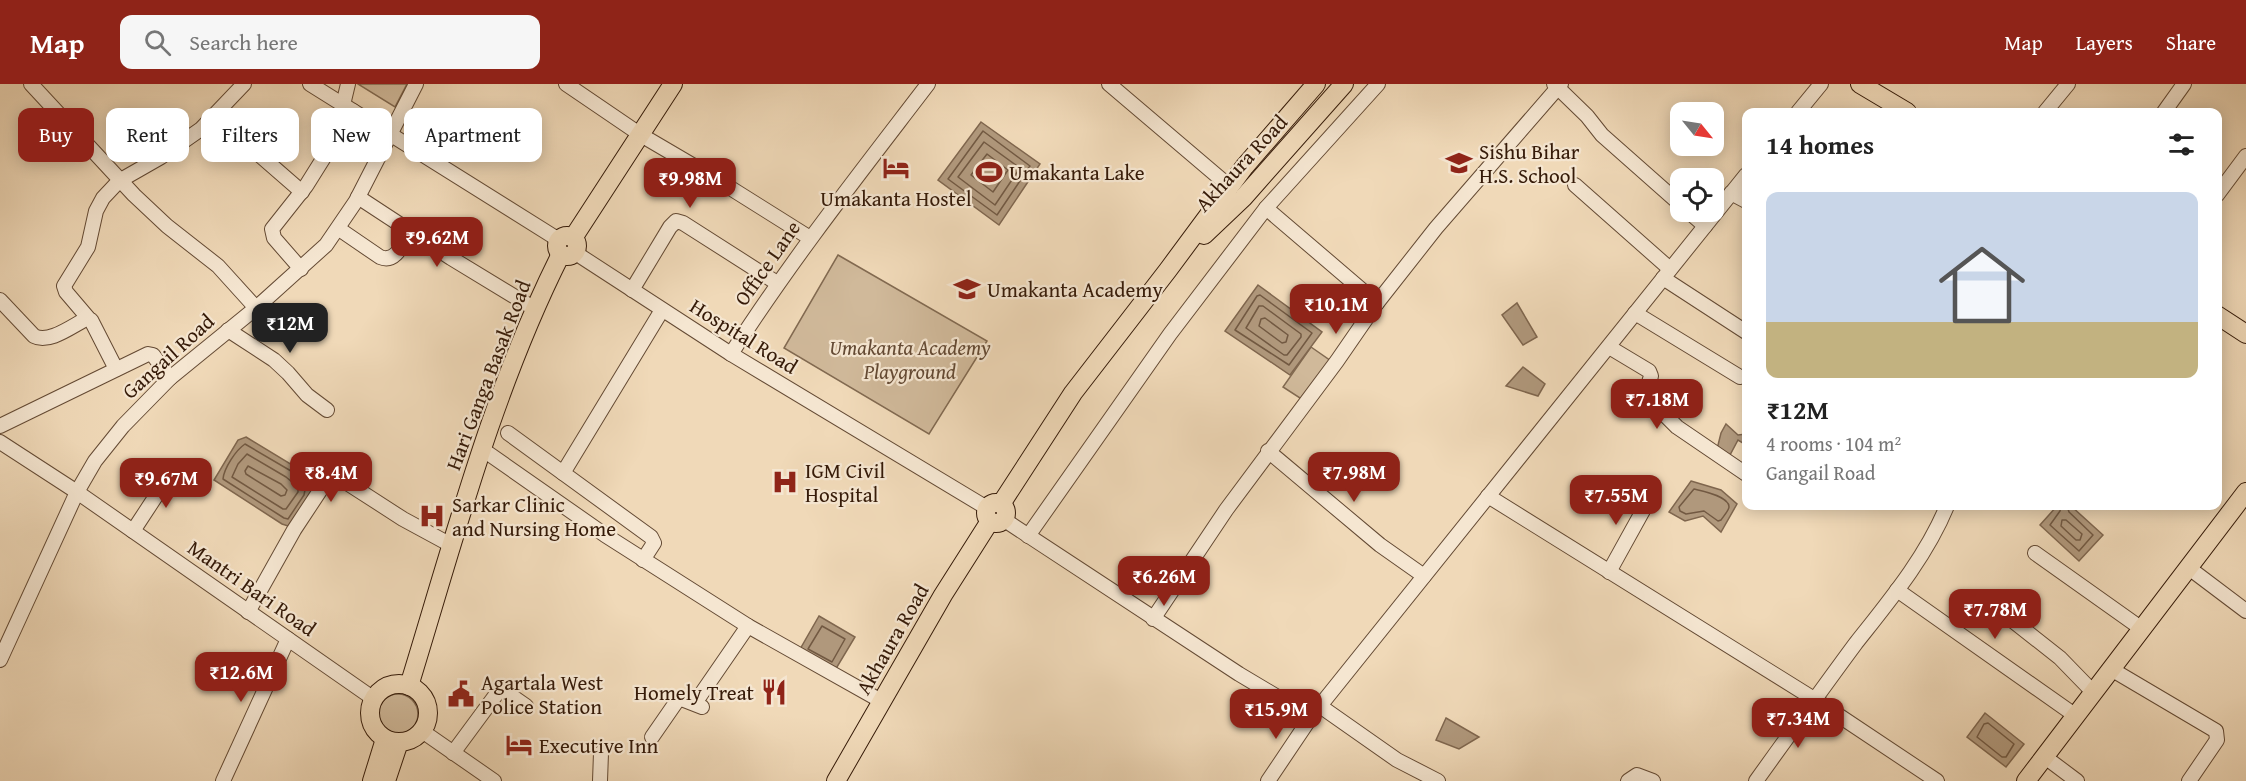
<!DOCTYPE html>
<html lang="en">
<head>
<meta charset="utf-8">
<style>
	body { margin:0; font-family:"Gentium Book Plus",serif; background:#f6f6f6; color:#222; height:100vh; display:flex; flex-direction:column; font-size:22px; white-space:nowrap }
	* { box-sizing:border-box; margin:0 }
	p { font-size:20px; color:#767676 }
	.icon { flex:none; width:33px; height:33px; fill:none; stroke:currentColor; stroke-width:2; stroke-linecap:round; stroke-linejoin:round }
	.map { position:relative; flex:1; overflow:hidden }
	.details { position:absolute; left:1742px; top:24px; width:480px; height:402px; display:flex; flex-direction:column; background:#fff; border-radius:12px; box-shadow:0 3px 15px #0003 }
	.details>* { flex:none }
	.hud { position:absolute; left:18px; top:24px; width:570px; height:54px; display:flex; gap:12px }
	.needle { width:39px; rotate:120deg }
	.buttons { position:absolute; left:1670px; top:18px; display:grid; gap:12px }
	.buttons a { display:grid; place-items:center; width:54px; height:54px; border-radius:12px; background:#fff; box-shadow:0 3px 15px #0003; font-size:30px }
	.price { position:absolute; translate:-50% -51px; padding:0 14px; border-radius:12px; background:#8f2418; color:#fff; font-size:20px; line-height:39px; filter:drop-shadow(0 2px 3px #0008) }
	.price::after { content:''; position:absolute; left:50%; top:36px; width:18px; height:14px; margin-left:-9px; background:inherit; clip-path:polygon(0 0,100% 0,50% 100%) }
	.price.on { background:#222; color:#fff }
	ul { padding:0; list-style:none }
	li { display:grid; align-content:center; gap:12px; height:318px; padding:0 24px }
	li+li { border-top:2px solid #e0e0e0 }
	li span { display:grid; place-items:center; height:186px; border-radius:12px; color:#555 }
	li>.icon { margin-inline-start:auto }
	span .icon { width:108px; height:108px; fill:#fffc; stroke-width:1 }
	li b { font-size:26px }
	h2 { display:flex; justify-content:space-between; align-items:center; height:72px; padding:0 24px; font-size:26px }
	.pill { padding:0 21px; border-radius:12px; background:#fff; box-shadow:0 3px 15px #0003; font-size:21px; line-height:54px }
	.pill.on { background:#8f2418; color:#fff }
	header { display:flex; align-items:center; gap:36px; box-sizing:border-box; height:84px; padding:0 30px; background:#8f2418; color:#fff }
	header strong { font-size:28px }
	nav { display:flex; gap:33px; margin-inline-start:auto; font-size:21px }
	.search { width:420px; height:54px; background:#f6f6f6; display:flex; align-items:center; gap:15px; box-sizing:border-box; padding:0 21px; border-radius:12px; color:#767676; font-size:22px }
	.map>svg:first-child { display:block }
	.green { fill:#d0b99a; stroke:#826a51; stroke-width:1.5 }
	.water { fill:#b0987c; stroke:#7f664e; stroke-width:1.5 }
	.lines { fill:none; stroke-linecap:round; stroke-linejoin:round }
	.shore { stroke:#725942; stroke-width:1.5 }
	.minor-casing { stroke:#644a34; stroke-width:16 }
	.major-casing { stroke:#351a08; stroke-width:20 }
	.minor { stroke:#f5e6d1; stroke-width:14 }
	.major { stroke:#f0d9b8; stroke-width:18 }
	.labels { text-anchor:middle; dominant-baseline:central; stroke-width:4.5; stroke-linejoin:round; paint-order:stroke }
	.poi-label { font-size:21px; fill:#351a08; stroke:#f5e6d1; text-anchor:start }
	.street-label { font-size:21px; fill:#351a08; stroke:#f5e6d1 }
	.park-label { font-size:21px; font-style:italic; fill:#644a34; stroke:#f5e6d1 }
</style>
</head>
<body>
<header>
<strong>Map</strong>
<div class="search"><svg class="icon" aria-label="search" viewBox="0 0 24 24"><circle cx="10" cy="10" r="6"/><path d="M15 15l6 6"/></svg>Search here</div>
<nav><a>Map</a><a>Layers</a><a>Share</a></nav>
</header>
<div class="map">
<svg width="2246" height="697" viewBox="0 0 2246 697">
	<rect width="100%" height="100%" fill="#f0d9b8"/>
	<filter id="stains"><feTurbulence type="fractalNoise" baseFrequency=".00333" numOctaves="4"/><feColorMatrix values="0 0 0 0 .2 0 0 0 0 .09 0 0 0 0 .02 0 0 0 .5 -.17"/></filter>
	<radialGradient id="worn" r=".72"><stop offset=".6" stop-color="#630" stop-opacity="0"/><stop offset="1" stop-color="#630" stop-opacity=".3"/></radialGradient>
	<!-- green -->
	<g class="green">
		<path d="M358,0H407L395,23Z"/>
		<path d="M838,171L987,257L929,350L784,264Z"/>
		<path d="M1311,263L1331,277L1303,316L1283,303Z"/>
		<circle cx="398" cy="630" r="20"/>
	</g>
	<!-- water -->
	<g class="water">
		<path d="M981,38L1040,80L999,141L938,96Z"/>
		<path d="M1258,201L1322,248L1290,291L1225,247Z"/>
		<path d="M1517,219L1537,253L1523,261L1502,231Z"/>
		<path d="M1523,283L1545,300L1538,312L1506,302Z"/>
		<path d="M1726,340L1738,351L1746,350V361L1738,356L1730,371L1717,365L1721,349Z"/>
		<path d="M246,353L294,382L313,399C312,414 301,434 288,442L282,440L214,396L238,356Z"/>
		<path d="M1691,397L1721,406L1737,420L1721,448L1703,432L1685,437L1669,428Z"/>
		<path d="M2057,422H2071L2103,451L2079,477L2040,441Z"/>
		<path d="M819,532L855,553L834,588L799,567Z"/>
		<path d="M1985,629L2024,660L2006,683L1967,653Z"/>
		<path d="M1446,634L1479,653L1459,665L1436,656Z"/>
	</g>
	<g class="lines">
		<!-- shore -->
		<g class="shore">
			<path d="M983,47L1030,82L997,131L948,95Z"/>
			<path d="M984,58L1020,84L995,121L958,93Z"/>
			<path d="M987,70L1008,86L993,108L971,91Z"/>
			<path d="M1260,211L1312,249L1289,281L1235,246L1257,212Z"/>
			<path d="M1259,222H1263L1301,250V253L1287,271H1284L1246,244Z"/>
			<path d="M1265,234L1288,251L1286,258L1282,259L1259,242L1261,235Z"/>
			<path d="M245,360L291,387L306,401L304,411L288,435L284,434L223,395C224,384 236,366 245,360Z"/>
			<path d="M247,370L286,393L298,403V408L286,425H283L232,393L238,380Z"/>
			<path d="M248,382L281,400L287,406L285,411L281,412L246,390L245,387Z"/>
			<path d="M1694,405C1702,407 1729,412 1729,423C1729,426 1723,433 1721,436L1718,437L1704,427L1686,430L1680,427L1679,423Z"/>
			<path d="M2061,422L2060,427L2050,441L2079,467L2093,451L2069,428L2067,422"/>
			<path d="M2062,436H2066L2082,450L2080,456H2076L2061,442Z"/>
			<path d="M822,542L845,555L832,578L808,565Z"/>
			<path d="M1988,639L2014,660L2006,673H2002L1977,653L1984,640Z"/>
		</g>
		<!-- minor casing -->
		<g class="minor-casing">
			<g id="minor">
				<path d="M31,0L134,111L167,142L218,182L256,224"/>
				<path d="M310,0L559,156"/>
				<path d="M566,0L641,51L716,95L810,154"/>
				<path d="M1109,0L1229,102"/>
				<path d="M1554,0L1587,32L1602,51L1680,120"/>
				<path d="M343,21L348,0"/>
				<path d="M1798,28L1821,0"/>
				<path d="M2045,28L2068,0"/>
				<path d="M2164,28L2184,0"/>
				<path d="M248,61L302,108"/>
				<path d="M1575,101L1670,185"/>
				<path d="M1731,109L1746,117"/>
				<path d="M2217,111L2246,72"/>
				<path d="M358,113L451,174L535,225"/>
				<path d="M1266,124L1377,219"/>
				<path d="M1689,128L1705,142"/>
				<path d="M339,145L380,173C396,180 403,159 410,147"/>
				<path d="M574,168L731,270L987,424"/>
				<path d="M301,185L274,154L272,145L306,102L353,27"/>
				<path d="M1663,194L1746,248"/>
				<path d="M632,206L670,143L676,137L683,139L777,199"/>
				<path d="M0,216L34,252C49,260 72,242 86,235L91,236L116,285"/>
				<path d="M1635,229L1740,293"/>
				<path d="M89,235L66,208L64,202L88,163L96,127L103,114L119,97L161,73L201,45L244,0"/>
				<path d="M228,246L274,276L288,289L307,311L327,326"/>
				<path d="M1609,263L1649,287L1651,292L1645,311L1677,343L1746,390"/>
				<path d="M731,270C792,175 860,89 928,0"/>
				<path d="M0,342L148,270L153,271L170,294"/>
				<path d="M508,349L563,389"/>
				<path d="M0,358L77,408L374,615"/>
				<path d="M482,365L605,451L748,542L883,618"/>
				<path d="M1268,367L1380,461L1424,492"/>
				<path d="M1488,412L1814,615L1937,697"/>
				<path d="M1003,435L1239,590L1311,633"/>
				<path d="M133,447L173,386"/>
				<path d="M1028,452L1170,250L1266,124L1378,0"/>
				<path d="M2035,469L2142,545"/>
				<path d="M643,476L654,459L651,453L563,389L662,226"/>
				<path d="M2189,484L2246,527"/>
				<path d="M1609,488L1651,412"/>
				<path d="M1897,506L2076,632"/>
				<path d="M1994,522L2060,574L2094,609"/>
				<path d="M248,528L294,446L325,399L331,393L341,395L403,435L451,461"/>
				<path d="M1153,535L1226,426L1337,277L1377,219L1436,144L1561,0"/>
				<path d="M0,576L77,408L95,377L123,342L170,294L256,224L326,161L356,117L416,0"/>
				<path d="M2111,585L2216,647L2217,656L2189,697"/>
				<path d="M695,619L748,542"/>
				<path d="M1320,622L1397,676L1438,697"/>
				<path d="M422,647L494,697"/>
				<path d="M652,653L679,614L702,623"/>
				<path d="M453,669L498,608L503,606L526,622"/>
				<path d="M2045,673L2077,697"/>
				<path d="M223,697L288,555"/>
				<path d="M600,697L601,669"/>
				<path d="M1268,697L1311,633L1746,91"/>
				<path d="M1628,697L1637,691L1653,697"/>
				<path d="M1756,697C1789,651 1822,605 1856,559C1890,516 1926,473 1947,422"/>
			</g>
		</g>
		<!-- major casing -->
		<g class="major-casing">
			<g id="major">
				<path d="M1860,0L1907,28"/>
				<path d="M1204,151L1243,114L1344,0"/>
				<circle cx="567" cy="162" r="10"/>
				<path d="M573,154L673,0"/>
				<path d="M2217,231L2246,250"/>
				<circle cx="996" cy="429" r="10"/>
				<path d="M1001,420L1073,309L1168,186L1245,82L1316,0"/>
				<circle cx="399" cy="629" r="29"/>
				<path d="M409,602C454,456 492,307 561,170"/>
				<path d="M372,697L385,655"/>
				<path d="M386,697L399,658"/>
				<path d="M836,697L943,511L990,437"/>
				<path d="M2026,697L2246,408"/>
			</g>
		</g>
		<!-- minor -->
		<use href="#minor" class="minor"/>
		<!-- major -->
		<use href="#major" class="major"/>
	</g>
	<!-- icons -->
	<defs>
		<g id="school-bare" transform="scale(2.07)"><path d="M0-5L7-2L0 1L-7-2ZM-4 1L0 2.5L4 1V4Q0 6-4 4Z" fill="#8f2418" stroke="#f5e6d1" stroke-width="2.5" paint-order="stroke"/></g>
		<g id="hotel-bare" transform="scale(2.07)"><path d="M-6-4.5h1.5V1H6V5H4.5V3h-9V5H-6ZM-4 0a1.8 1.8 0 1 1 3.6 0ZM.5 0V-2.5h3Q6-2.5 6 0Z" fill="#8f2418" stroke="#f5e6d1" stroke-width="2.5" paint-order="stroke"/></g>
		<g id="stadium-bare" transform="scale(2.07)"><path d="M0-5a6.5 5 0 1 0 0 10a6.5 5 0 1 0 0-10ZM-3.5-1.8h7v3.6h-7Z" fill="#8f2418" stroke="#f5e6d1" stroke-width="2.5" paint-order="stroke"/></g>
		<g id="hospital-bare" transform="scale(2.07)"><path d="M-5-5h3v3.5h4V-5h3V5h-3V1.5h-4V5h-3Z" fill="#8f2418" stroke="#f5e6d1" stroke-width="2.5" paint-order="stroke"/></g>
		<g id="restaurant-bare" transform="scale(2.07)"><path d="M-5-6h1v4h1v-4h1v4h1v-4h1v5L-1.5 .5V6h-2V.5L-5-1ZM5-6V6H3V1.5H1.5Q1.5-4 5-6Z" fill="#8f2418" stroke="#f5e6d1" stroke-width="2.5" paint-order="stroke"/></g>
		<g id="civic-bare" transform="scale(2.07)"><path d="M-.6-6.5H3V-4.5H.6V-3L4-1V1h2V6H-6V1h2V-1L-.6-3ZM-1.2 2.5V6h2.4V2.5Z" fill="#8f2418" stroke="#f5e6d1" stroke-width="2.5" paint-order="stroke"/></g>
	</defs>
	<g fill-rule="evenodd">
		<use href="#school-bare" x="1459" y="79"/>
		<use href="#hotel-bare" x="896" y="84"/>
		<use href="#stadium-bare" x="989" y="88"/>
		<use href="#school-bare" x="967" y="205"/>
		<use href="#hospital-bare" x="785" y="398"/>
		<use href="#hospital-bare" x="432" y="432"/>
		<use href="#restaurant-bare" x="774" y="608"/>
		<use href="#civic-bare" x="461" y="610"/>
		<use href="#hotel-bare" x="519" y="661"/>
	</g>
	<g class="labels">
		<!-- poi labels -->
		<g class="poi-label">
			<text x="1479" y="67">Sishu Bihar<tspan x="1479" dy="24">H.S. School</tspan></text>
			<text x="1009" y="88">Umakanta Lake</text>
			<text x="896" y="114" text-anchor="middle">Umakanta Hostel</text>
			<text x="987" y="205">Umakanta Academy</text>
			<text x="805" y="386">IGM Civil<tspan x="805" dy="24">Hospital</tspan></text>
			<text x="452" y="420">Sarkar Clinic<tspan x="452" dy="24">and Nursing Home</tspan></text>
			<text x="481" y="598">Agartala West<tspan x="481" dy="24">Police Station</tspan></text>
			<text x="754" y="608" text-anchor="end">Homely Treat</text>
			<text x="539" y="661">Executive Inn</text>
		</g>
		<!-- street labels -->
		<g class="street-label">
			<text transform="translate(1241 79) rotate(-47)">Akhaura Road</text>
			<text transform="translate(767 179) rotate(-55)">Office Lane</text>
			<text transform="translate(744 252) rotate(32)">Hospital Road</text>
			<text transform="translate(168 272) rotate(-42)">Gangail Road</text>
			<text transform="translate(488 291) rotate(-69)">Hari Ganga Basak Road</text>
			<text transform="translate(252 504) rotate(35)">Mantri Bari Road</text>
			<text transform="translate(892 555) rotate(-60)">Akhaura Road</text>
		</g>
		<!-- park labels -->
		<g class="park-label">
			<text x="910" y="263">Umakanta Academy<tspan x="910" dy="24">Playground</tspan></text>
		</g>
	</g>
	<rect width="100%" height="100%" filter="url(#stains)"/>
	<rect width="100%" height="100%" fill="url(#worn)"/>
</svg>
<div class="buttons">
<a><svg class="needle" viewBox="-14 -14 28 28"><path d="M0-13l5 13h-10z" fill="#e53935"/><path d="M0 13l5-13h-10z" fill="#767676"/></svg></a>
<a><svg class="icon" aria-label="locate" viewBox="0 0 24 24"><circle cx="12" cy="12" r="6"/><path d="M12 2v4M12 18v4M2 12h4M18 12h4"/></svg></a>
</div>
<b class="price" style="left:690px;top:125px">₹9.98M</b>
<b class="price" style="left:437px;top:184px">₹9.62M</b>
<b class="price" style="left:1336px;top:251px">₹10.1M</b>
<b class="price on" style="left:290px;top:270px">₹12M</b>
<b class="price" style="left:1657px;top:346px">₹7.18M</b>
<b class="price" style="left:331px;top:419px">₹8.4M</b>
<b class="price" style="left:1354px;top:419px">₹7.98M</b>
<b class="price" style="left:166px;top:425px">₹9.67M</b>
<b class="price" style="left:1616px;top:442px">₹7.55M</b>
<b class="price" style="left:1164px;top:523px">₹6.26M</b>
<b class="price" style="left:1995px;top:556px">₹7.78M</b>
<b class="price" style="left:241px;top:619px">₹12.6M</b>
<b class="price" style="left:1276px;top:656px">₹15.9M</b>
<b class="price" style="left:1798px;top:665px">₹7.34M</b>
<div class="hud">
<a class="pill on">Buy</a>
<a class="pill">Rent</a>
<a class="pill">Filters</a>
<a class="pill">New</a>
<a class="pill">Apartment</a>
</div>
<section class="details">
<h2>14 homes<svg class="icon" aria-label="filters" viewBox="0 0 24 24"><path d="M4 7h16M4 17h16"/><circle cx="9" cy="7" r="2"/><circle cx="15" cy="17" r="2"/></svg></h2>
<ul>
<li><span style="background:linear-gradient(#c9d6e8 70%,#c2b280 0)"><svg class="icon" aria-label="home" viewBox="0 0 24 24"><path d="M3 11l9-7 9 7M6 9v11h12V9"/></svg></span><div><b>₹12M</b><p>4 rooms · 104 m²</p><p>Gangail Road</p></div></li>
</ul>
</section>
</div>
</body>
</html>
